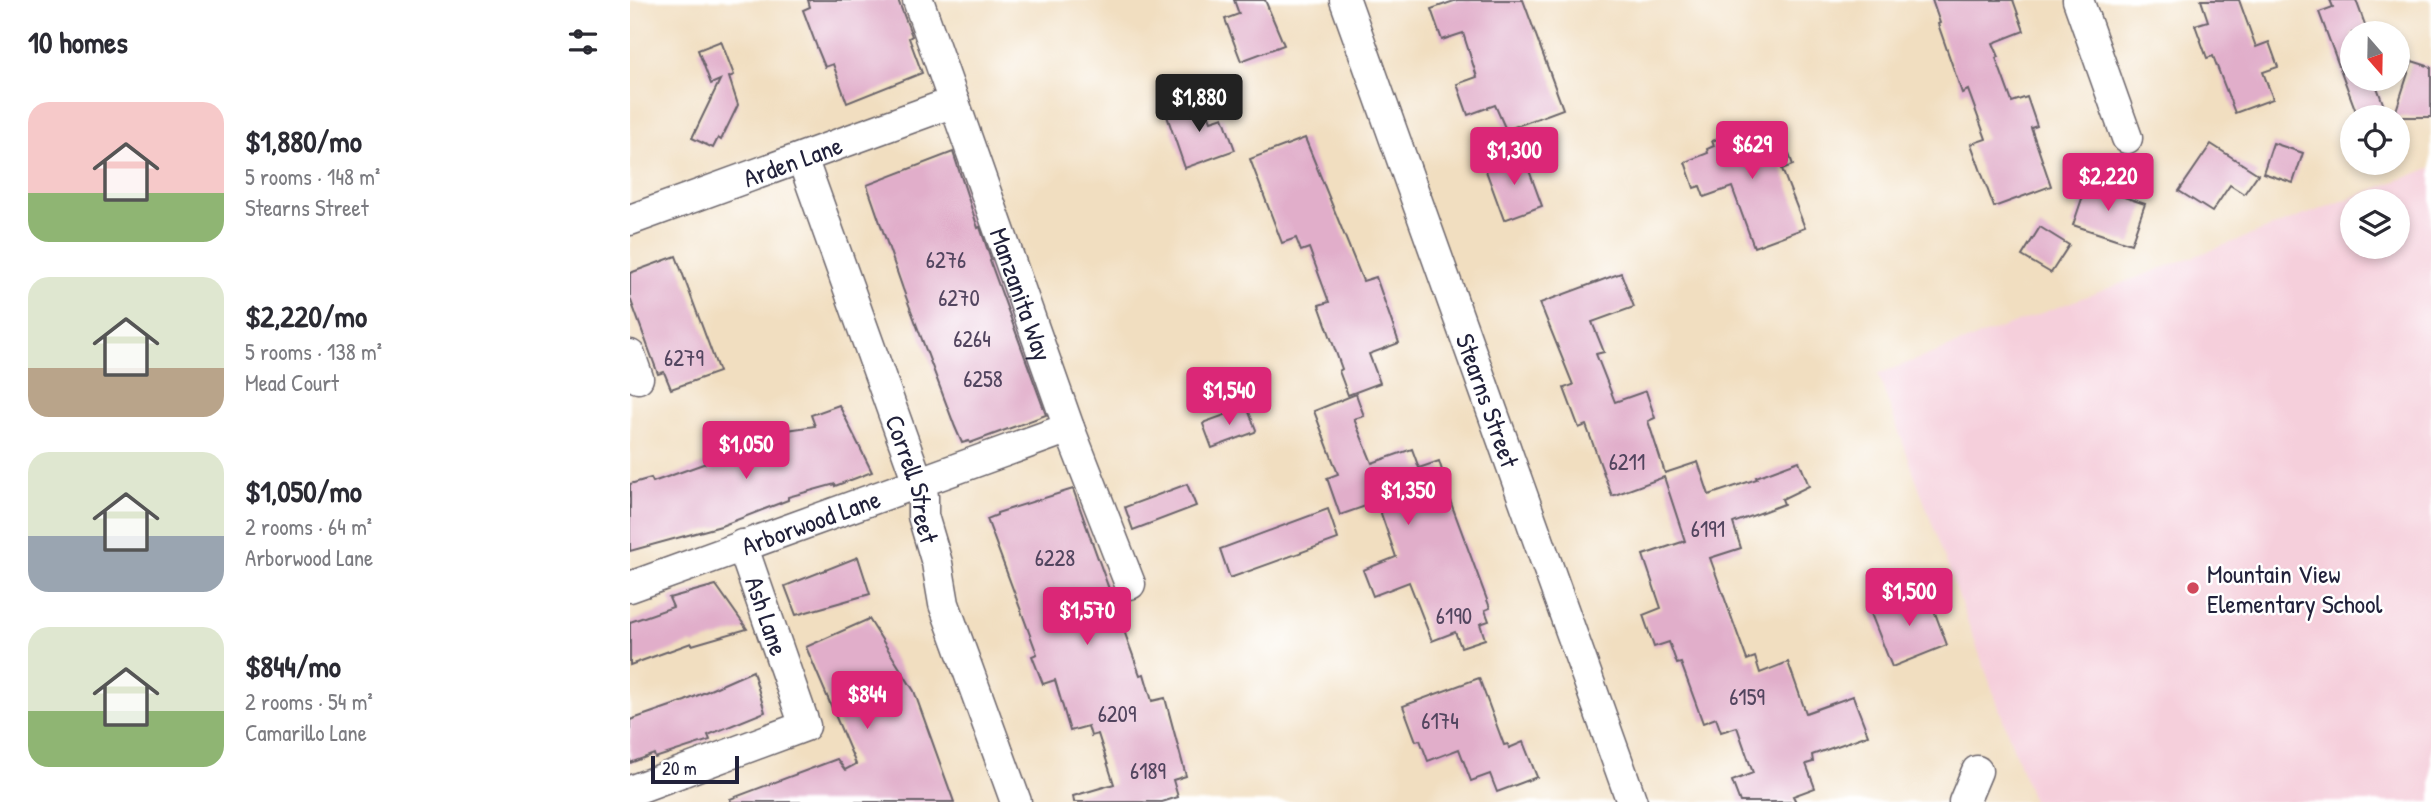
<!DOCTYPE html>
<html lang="en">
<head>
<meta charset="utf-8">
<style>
	body { margin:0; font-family:"Patrick Hand",sans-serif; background:#f2f2f3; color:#2b2b33; height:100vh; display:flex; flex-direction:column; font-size:26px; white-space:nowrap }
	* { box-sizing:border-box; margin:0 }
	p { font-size:23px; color:#7c7c81 }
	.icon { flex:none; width:38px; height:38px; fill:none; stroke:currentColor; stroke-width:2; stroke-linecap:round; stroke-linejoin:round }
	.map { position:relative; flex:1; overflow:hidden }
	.drawer { display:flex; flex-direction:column; background:#fff; width:630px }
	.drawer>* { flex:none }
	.needle { width:46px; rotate:160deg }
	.controls { position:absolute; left:1710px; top:21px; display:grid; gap:14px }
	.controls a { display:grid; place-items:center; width:70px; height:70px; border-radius:50%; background:#fff; box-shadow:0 4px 10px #0003; font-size:35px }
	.scale { position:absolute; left:21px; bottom:18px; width:88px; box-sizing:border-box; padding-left:7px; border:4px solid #22223b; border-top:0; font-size:19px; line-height:24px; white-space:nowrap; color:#22223b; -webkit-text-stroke:5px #fff; paint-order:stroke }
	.price { position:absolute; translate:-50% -60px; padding:0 16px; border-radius:7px; background:#db2777; color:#fff; font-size:23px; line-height:46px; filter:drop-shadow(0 2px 4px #0008) }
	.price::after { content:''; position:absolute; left:50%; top:42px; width:21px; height:16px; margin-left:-10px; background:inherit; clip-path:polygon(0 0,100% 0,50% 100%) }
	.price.active { background:#222; color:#fff }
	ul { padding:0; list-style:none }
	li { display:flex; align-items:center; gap:21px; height:175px; padding:0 28px }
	li span { display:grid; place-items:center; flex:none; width:196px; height:140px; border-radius:21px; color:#555 }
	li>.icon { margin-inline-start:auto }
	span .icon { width:84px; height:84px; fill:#fffc; stroke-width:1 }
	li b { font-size:30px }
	h2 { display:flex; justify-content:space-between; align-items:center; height:84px; padding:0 28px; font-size:30px }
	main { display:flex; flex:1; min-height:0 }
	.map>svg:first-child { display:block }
	.built { fill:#f5cfdb; fill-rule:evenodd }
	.building { fill:#e1aeca }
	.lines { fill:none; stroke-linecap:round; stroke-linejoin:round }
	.minor-casing { stroke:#6a646a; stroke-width:33 }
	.minor { stroke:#fff; stroke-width:30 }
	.poi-dot { fill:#d1495b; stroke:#fff; stroke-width:2.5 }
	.labels { text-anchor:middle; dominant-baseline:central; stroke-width:5; stroke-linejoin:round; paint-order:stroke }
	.number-label { font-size:23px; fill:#52455f }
	.street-label { font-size:26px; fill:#22223b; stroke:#fff }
	.poi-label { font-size:26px; fill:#22223b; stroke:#fff; text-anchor:start }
</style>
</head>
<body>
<main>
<section class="drawer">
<h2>10 homes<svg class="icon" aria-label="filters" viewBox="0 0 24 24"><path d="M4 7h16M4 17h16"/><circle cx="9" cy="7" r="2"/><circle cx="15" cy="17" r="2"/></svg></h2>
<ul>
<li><span style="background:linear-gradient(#f6c9c9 65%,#8fb573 0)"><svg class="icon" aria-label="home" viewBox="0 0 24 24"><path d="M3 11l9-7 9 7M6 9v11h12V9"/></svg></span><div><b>$1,880/mo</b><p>5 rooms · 148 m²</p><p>Stearns Street</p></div></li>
<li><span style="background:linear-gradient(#dfe7d0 65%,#b9a48a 0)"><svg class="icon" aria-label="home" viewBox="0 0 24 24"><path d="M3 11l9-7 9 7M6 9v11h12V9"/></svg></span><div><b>$2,220/mo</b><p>5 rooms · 138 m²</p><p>Mead Court</p></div></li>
<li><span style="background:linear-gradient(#dfe7d0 60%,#9aa5b1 0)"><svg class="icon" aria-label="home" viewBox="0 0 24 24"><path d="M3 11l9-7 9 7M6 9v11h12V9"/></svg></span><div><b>$1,050/mo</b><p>2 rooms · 64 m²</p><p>Arborwood Lane</p></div></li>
<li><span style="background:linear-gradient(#dfe7d0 60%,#8fb573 0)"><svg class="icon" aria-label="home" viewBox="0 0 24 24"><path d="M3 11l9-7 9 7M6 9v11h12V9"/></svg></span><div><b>$844/mo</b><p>2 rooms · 54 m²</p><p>Camarillo Lane</p></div></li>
</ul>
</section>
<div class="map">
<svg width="1801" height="802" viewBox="0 0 1801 802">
	<rect width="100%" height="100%" fill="#fff"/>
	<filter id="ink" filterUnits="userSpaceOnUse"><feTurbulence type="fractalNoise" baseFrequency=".0143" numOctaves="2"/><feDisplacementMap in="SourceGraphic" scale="14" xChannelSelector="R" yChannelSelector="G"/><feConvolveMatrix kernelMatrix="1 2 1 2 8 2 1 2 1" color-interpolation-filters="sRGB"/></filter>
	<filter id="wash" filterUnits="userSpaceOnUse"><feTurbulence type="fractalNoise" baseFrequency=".00686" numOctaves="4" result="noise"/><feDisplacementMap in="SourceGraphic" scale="28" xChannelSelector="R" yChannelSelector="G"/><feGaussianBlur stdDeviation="1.57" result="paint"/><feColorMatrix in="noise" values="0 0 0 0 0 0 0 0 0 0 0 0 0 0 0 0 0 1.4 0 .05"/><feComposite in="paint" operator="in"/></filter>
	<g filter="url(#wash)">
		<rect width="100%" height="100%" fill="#f1dec0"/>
		<!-- built -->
		<path class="built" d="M1801,168V802H1403L1248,374ZM1722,201H1768V247H1722Z"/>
		<g id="blocks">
			<!-- building -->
			<g class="building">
				<path d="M178,0H268L282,36L279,38L292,73L217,103L203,64L195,67L188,50L173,10L180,7Z"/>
				<path d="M604,0H635L654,45L611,61L595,19L609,14Z"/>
				<path d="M827,0H893L933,109L876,130L865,105L838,115L827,84L847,77L833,33L812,40L801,9Z"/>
				<path d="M1302,0H1383L1394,31L1363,43L1369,57L1366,58L1382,102L1397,97L1407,126L1401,128L1421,186L1364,207L1341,144L1356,139L1338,90L1332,93L1308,24L1310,23Z"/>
				<path d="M1571,0H1609L1626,47L1639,42L1648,67L1633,72L1643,99L1605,113L1583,56L1577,58L1565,25L1578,21Z"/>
				<path d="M1700,0H1726L1738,33H1722V79H1744L1758,117H1728L1689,12L1703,7Z"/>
				<path d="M91,41L104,75L99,77L108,105L91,140L88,138L83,148L62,138L90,80L81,84L68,50Z"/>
				<path d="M1782,61L1801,67V117H1764Z"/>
				<path d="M573,100L581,121L593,117L605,150L555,168L536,113Z"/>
				<path d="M1129,124L1133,133L1149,127L1163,165L1152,169L1175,228L1124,247L1102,187L1074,197L1070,186L1064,188L1055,162L1078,153L1077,149L1084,146L1082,141Z"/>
				<path d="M675,138L733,281L746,277L769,343L739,354L750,383L718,395L709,371L712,369L689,305L699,302L679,248L671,251L666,238L652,243L620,159Z"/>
				<path d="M1643,143L1673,153L1663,183L1633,173Z"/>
				<path d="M1581,144L1628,174L1614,194L1600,185L1582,212L1549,191Z"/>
				<path d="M323,152L348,228L350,227L361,260L360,261L416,415L340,443L339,441L332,443L325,427L273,289L237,185Z"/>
				<path d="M893,154L912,206L874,220L855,168Z"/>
				<path d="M1459,178L1481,185L1479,192L1515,204L1501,244L1443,225Z"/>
				<path d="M1410,227L1439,245L1421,273L1392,256Z"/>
				<path d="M46,256L89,372L41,389L34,372L28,374L0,298V273Z"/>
				<path d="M991,273L1004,307L962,322L974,352L966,354L985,402L1016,391L1025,418L1018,421L1035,473L1068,462L1079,495L1127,479L1126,477L1169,461L1179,486L1152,499L1154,504L1103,523L1111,548L1080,558L1117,660L1125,657L1130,673L1158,662L1176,713L1223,696L1238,735L1182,755L1183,762L1176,764L1185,788L1163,796L1166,802H1110L1102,781L1123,773L1107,727L1091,732L1086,718L1073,723L1051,663L1047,664L1039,642L1024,647L1013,615L1031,608L1013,555L1055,541L1034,477L982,496L956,425L949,428L934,388L943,385L910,303Z"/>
				<path d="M726,394L734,416L724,419L742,463L782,449L789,468L809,461L820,495H818L860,608L855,610L859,621L850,624L855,639L831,647L825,632L802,641L779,582L743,596L733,570L766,557L747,502L710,515L697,478L708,474L684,411Z"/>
				<path d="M209,405L242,472L205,486V484L158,497V500L91,526L0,551V484L21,478L23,482L76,463L75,462L112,454L111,450L151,435L150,431L185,426L181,415Z"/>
				<path d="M617,407L626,430L625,432L582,448L573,424L575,422Z"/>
				<path d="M557,484L566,506L503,530L495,507Z"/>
				<path d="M443,489L510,675L514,674L522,701L535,698L556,776L543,780L548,797L532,802H444L443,796L484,784L468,734L461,736L458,726L440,731L425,680L413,684L402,656L407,654L357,519L367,515V513Z"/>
				<path d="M698,509L708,539L600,578L590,549Z"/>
				<path d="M228,557L240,594L166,615L155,586Z"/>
				<path d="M86,585L117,629L62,645L61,643L0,665V622L43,607L39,598Z"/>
				<path d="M1296,589L1317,645L1262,667L1240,611Z"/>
				<path d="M239,619L284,691L324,802H101L100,799L207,759L215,770L226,764L176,647Z"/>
				<path d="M123,671L135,712L78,735L80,740L25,758L24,754L0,763V720L55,701Z"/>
				<path d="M849,678L874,745L878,744L879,748L893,742L907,777L867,792L860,774L841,781L829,749L798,761L790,740L786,741L773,706Z"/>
			</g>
		</g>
	</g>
	<g filter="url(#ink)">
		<use href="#blocks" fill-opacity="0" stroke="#6a646a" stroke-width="2"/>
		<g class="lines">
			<!-- minor casing -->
			<g class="minor-casing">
				<g id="minor">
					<path id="s1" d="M288,0L439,428L500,584"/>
					<path id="s2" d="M715,0L1002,802"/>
					<path d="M1448,0L1497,138"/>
					<path id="s3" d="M172,158L293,496V516L307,563L314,604L386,802"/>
					<path id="s4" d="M0,220L324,102"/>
					<path d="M0,355L8,378"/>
					<path id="s5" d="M0,587L439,428"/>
					<path d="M0,791L175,726L112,545"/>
					<path d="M1334,802L1347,771"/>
				</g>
			</g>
			<!-- minor -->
			<use href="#minor" class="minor"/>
		</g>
	</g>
	<!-- markers -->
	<circle class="poi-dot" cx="1563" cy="588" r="7"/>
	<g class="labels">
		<!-- number labels -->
		<g class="number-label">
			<text x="316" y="259">6276</text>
			<text x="329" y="297">6270</text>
			<text x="342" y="338">6264</text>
			<text x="54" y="357">6279</text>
			<text x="353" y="378">6258</text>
			<text x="997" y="461">6211</text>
			<text x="1078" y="528">6191</text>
			<text x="425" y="557">6228</text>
			<text x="824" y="615">6190</text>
			<text x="1117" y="696">6159</text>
			<text x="487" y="713">6209</text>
			<text x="810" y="720">6174</text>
			<text x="518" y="770">6189</text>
		</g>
		<!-- street labels -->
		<g class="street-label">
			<text stroke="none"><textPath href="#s4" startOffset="173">Arden Lane</textPath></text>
			<text stroke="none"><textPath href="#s1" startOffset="312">Manzanita Way</textPath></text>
			<text stroke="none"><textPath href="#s2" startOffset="425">Stearns Street</textPath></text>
			<text stroke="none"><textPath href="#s3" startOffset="340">Correll Street</textPath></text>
			<text stroke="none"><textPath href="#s5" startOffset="192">Arborwood Lane</textPath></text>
			<text transform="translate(137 616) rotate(71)">Ash Lane</text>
		</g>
		<!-- poi labels -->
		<g class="poi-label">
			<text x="1577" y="573">Mountain View<tspan x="1577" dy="30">Elementary School</tspan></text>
		</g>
	</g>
</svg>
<div class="controls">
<a><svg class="needle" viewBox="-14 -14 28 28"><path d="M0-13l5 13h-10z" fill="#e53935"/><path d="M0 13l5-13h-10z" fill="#7c7c81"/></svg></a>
<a><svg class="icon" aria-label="locate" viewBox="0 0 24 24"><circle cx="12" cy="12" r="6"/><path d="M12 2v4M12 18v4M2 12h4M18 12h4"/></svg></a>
<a><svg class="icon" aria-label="layers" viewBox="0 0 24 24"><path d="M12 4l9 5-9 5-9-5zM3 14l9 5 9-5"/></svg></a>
</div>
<div class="scale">20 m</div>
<b class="price active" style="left:569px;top:134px">$1,880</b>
<b class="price" style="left:1122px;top:181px">$629</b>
<b class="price" style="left:884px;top:187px">$1,300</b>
<b class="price" style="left:1478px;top:213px">$2,220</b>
<b class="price" style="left:599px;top:427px">$1,540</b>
<b class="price" style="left:116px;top:481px">$1,050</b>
<b class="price" style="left:778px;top:527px">$1,350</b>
<b class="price" style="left:1279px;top:628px">$1,500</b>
<b class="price" style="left:457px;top:647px">$1,570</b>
<b class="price" style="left:237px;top:731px">$844</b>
</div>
</main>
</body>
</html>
